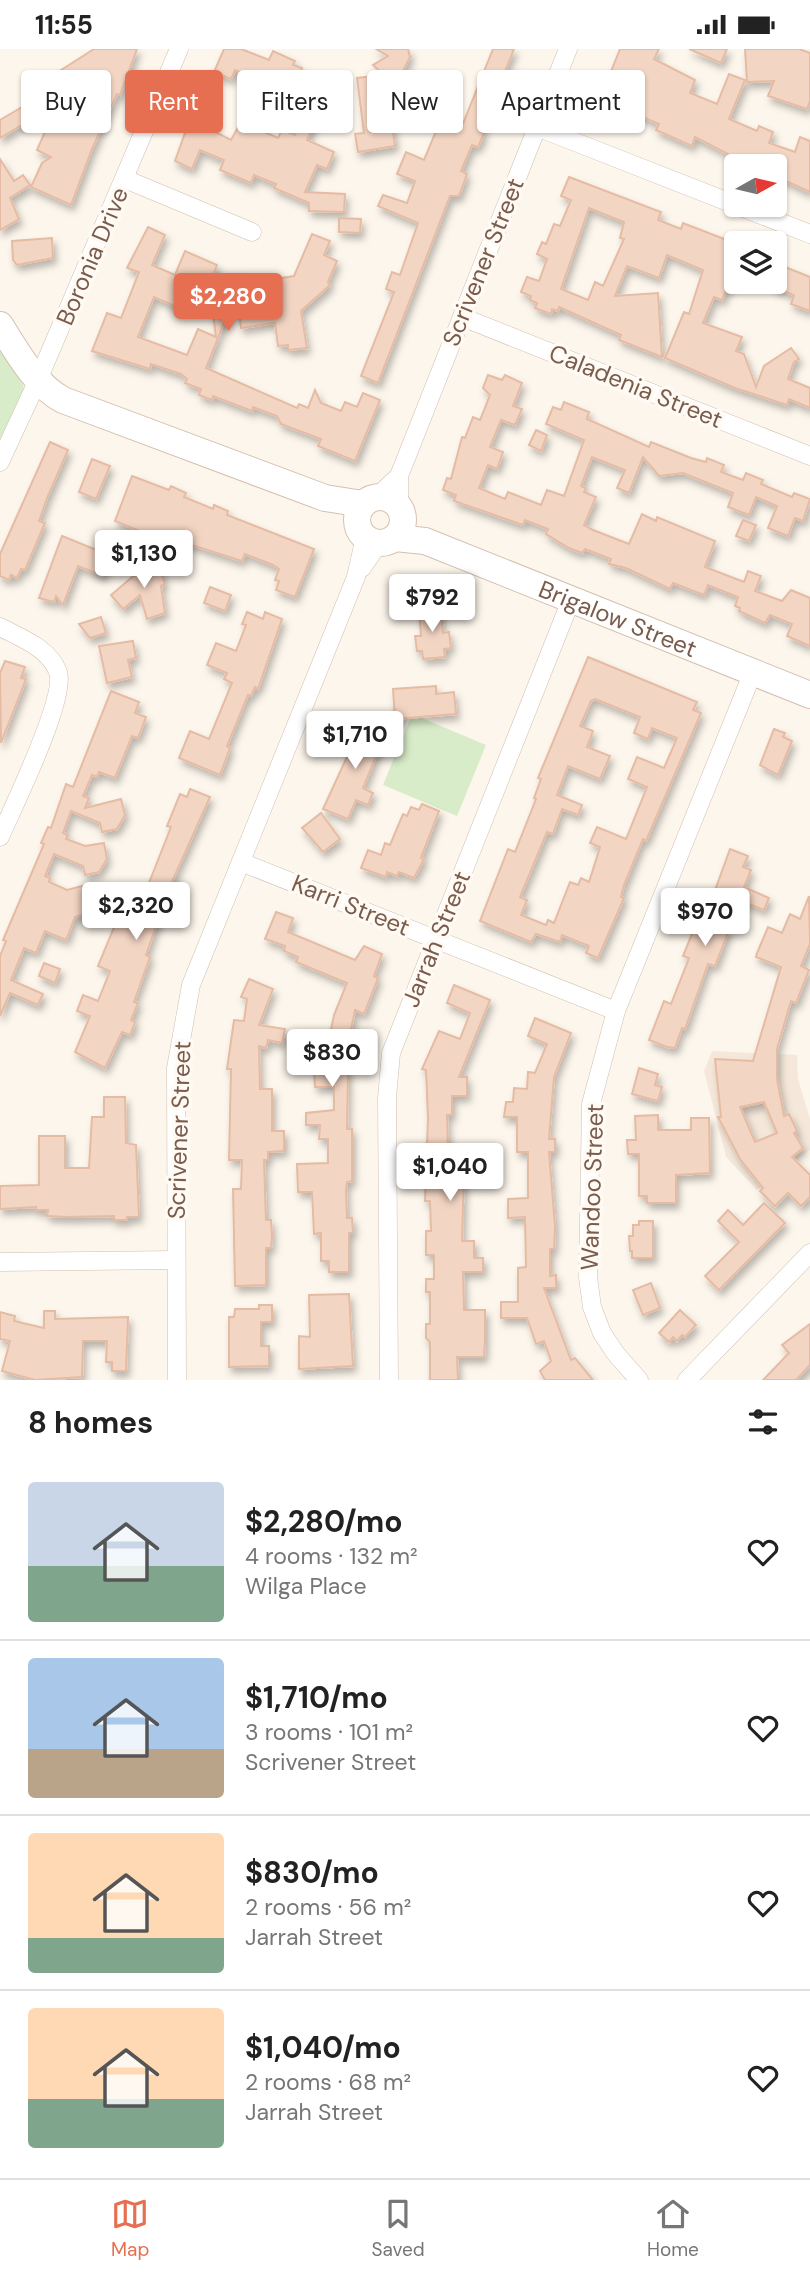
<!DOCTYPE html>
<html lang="en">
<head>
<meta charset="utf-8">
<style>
	body { margin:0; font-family:"DM Sans",sans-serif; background:#f6f6f6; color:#222; height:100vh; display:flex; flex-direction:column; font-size:26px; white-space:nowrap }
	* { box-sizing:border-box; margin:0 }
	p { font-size:23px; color:#767676 }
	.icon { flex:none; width:38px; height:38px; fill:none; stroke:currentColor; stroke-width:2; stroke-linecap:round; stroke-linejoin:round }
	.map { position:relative; height:1331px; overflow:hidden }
	.sheet { display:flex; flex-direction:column; background:#fff; flex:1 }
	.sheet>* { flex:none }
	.banner { position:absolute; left:21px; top:21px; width:768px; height:63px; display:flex; gap:14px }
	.needle { width:46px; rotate:82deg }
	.controls { position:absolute; left:724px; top:105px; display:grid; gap:14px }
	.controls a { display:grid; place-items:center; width:63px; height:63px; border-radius:7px; background:#fff; box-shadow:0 2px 5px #0004; font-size:35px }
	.price { position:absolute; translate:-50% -60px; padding:0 16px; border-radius:7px; background:#fff; color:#222; font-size:23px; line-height:46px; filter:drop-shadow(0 2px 4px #0008) }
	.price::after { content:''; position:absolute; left:50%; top:42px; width:21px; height:16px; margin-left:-10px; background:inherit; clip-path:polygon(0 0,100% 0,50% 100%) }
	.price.selected { background:#e76f51; color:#fff }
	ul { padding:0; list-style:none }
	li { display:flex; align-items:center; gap:21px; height:175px; padding:0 28px }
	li+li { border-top:2px solid #e0e0e0 }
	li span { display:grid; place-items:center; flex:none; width:196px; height:140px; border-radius:7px; color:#555 }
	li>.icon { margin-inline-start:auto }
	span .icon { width:84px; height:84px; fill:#fffc; stroke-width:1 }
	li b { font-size:30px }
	h2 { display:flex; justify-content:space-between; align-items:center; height:84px; padding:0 28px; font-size:30px }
	.pill { padding:0 24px; border-radius:7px; background:#fff; box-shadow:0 2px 5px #0004; font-size:24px; line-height:63px }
	.pill.selected { background:#e76f51; color:#fff }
	.status { display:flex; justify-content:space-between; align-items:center; height:49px; padding:0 35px; background:#fff; direction:ltr }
	.status svg { height:19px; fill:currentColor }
	.tab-bar { display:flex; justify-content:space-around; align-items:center; height:98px; border-top:2px solid #e0e0e0; background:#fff; font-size:19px; color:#767676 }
	.tab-bar a { display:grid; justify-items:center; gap:4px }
	.tab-bar .selected { color:#e76f51 }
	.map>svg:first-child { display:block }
	.residential { fill:#f5e8da }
	.green { fill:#d8ecc9 }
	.building { fill:#f3d5c3; stroke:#e6bba3; stroke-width:2; fill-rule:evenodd; filter:url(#shadow) }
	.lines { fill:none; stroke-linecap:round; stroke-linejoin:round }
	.street-casing { stroke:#d1beb0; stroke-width:19 }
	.secondary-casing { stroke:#d6c0b0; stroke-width:28 }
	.street { stroke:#fff; stroke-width:18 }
	.secondary { stroke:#fff; stroke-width:26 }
	.labels { text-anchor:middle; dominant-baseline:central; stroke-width:7; stroke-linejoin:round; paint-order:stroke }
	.street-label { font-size:24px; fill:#7a5c4d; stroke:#fffaf3 }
</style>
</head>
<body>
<div class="status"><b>11:55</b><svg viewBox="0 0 49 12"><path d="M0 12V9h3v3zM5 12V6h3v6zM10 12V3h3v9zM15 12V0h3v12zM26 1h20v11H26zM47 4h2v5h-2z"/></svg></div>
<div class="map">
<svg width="810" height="1331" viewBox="0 0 810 1331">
	<defs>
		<filter id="shadow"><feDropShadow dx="3" dy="5.5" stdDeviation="3.5" flood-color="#0004"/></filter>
	</defs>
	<rect width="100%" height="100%" fill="#fdf6ec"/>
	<!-- residential -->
	<path class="residential" d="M712,1002L797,1006L798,1030L810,1070V1101L757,1141L726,1108L704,1022Z"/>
	<!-- green -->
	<g class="green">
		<path d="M0,292L22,328L24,341L0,400Z"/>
		<path d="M412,665L486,696L457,767L383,736Z"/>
	</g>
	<!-- building -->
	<g class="building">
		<path d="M94,0H137L120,46L117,45L92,100L71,156L31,138L42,114L51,108L37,101L61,46L58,44L62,30L58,23Z"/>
		<path d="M224,0H241L269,11L273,2L295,12L293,16L302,19L300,25L342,43L335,59L323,53L307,91L334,103L327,120L317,116L305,143L345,145L344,163L309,162V154L274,139L276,135L254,126L251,134L220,121L224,111L200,101L192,120L175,112L190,70L231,91L241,73L278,89L282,81L295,86L307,57L267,62L265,49L258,50L256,30L235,21L231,30L214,23Z"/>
		<path d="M376,0H408L410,8L402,24L411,42L397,58L398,67L391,68L395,97L358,103L355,85L364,84L357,29L384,26L373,16L388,7Z"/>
		<path d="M493,0H514L481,83L484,84L478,98L472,96L461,122L467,125L459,147H450L378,334L361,327L394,243L386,240L392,223L400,226L418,174L378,157L383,146L407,154L415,132L397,125L406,103L424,111L439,75L460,82Z"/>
		<path d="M620,0H659L654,10L695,31L690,44L717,55L729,25L745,31L729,70L757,82L759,77L773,83L769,94L795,103L800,88L810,92V143L775,127V117H751L695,88L692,97L656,81L659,75L633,64L629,70L598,55Z"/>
		<path d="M689,0H727L721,14Z"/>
		<path d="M745,0H799L810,4V52L807,60L768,47L774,32L747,33Z"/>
		<path d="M22,58L25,74L0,89V71Z"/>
		<path d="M0,110L14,132L23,126L30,136L10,149L19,170L0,181Z"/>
		<path d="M569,128L661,163L658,171L681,180L683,174L737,195V224L734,223L722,251L714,248L703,274L742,288L736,302L744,305L756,338L764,317L791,299L799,310L794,313L788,330L810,339V359L789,350L787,356L735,339L665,309L684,263L689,265L703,221L667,206L659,229L627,217L615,247L658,244L662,308L619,291L621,286L559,258L558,262L552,260L551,265L535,259L537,254L530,251L531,247L521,243L527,228L539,232L547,210L537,205L542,193L546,195L554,175L560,177L571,151L561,147ZM589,159L624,173L620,189L624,190L603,237L595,233L588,251L561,240Z"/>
		<path d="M339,169L361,170L360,184L339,183Z"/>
		<path d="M148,178L165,186L152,216L175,226L185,202L217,216L212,229L237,225L238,231L255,228L256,233L294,227L312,185L330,192L324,206L337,212L328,233L330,236L301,262L307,299L288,301V296L278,297L275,274L241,279L236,244L206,319L297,359L299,355L308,359L315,341L321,354L341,362L345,353L357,358L363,344L380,351L355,412L318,397L321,390L281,375L277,367L253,358L252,362L213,347L212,351L199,346L201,340L185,334L187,330L181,325L151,315L150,320L92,302L107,264L121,269L139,223L127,219ZM185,237L211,248L216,288L198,280L187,306L138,288L154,248L177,258Z"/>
		<path d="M52,189L53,209L17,216L13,211L12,192Z"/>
		<path d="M775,214L810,228V262L791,255L794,246L775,239Z"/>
		<path d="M488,326L502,331L505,326L522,334L513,357L522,360L515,376L501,371L490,398L503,403L497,420L488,416L479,439L505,450L508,443L541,456L547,441L564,447L584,391L546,375L553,358L561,361L564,353L589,363L587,370L649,398L651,393L691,409L706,413L707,409L724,416L721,423L743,431L746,424L763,431L761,435L792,448L794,444L810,450L803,472L795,469L788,487L768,479L777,457L756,448L749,466L728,458L733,444L683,424L659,427L643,408L629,444L617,439L625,421L592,408L581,437L586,439L584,443L596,448L584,476L593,481L629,495L642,465L656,472L657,468L715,492L705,518L744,533L748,522L761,527L755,542L782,552L791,541L810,549V597L787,587L792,575L770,566L765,574L739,562L740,559L735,557L738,548L708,536L704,546L673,534L670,540L626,519L609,515L611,510L585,500L582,504L569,499L546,485L548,480L525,471L523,476L454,452L456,446L443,441L447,429L451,430L462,388L465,389L473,368L480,371L490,346L483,339Z"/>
		<path d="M536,381L547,386L541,402L529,396Z"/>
		<path d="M50,393L68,401L47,449L39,472L45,474L25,521L21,520L17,529L11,526L9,531L0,527V505Z"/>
		<path d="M92,410L110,417L96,450L79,443Z"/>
		<path d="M132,427L169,441L171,437L186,444L184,448L213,460L214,456L228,462L227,466L314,500L295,548L276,541L279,532L275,531L279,520L273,516L245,505L242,512L179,492L173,506L154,498L157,489L115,472Z"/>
		<path d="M743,471L756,476L749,492L736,487Z"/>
		<path d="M62,487L109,506L103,527L78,517L63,556L56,547L54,553L39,549Z"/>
		<path d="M157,511L165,535L161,537L165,564L147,570L140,546L123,560L111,546L138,523L137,517Z"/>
		<path d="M210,538L231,546L225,562L204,554Z"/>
		<path d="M440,556L443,584L449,583L451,599L444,600L445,608L423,610L422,602H417L415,587H421L419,558Z"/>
		<path d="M247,563L263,570L265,563L282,570L258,640L255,638L251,647L248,646L227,697L230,699L220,726L179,709L190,682L209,690L232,634L224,630L227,624L207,616L216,594L236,602L246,576L242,575Z"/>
		<path d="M101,568L106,584L90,589L79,575Z"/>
		<path d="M133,592L136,609L128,611L132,628L107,634L99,597Z"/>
		<path d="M588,608L697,653L693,661L701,664L646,792L643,790L624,836L621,848L624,849L598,909L586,904L589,897L562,886L560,893L536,885L531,893L480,872L508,800L515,803L536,750L534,749L541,730L538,729ZM595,650L640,668L634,684L648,690L652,679L677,689L664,719L637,708L628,730L647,738L626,790L597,778L590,794L600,798L589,833L581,829L578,836L570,833L554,874L548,871L546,876L521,866L527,851L520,848L547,783L553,785L562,760L578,766L582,756L557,746L568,717L600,730L610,707L587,698L593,682L580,677L591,652Z"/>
		<path d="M5,612L25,618L21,629L26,630L1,694L0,624Z"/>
		<path d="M436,637V645L454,643L456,665L395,670L393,640Z"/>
		<path d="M111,642L139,653L135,664L146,668L138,689L132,687L115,729L99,723L97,728L92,726L83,747L89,749L85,759L121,750L125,766L117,780L102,783L100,774L71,762L63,784L68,786L66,790L85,797L104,794L107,810L99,823L85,826L83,817L54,805L45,827L50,829L49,833L67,841L86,836L90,852L82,866L75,868L66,891L45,882L36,904L24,899L11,931L43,945L38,956L10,944L0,967V907L6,892L3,891L44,795L41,794L48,778L51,779L66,735L73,738Z"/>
		<path d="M370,669L383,675L376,693L381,695L363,739L373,744L368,756L356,751L348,770L323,760L352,697L348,695L353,683L357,684L360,677L365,679Z"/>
		<path d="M774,680L785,684L783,688L792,692L778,726L760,716Z"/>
		<path d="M190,740L210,748L170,837L146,906L150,908L134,953L138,954L131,971L135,973L130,986L122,983L105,1019L75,1003L90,967L77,962L83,946L98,952L110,922L98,917L117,871L132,877L171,778L167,777L180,745L187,748Z"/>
		<path d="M422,755L439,762L421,809L424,810L414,829L399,823L397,827L387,823L386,828L361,819L368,801L381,806L385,794L390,796L403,765L407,767L411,758L419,761Z"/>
		<path d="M321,764L340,790L323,803L302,779Z"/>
		<path d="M730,800L748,807L743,818L751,821L744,838L769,849L764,861L734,849L722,878L729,881L715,917L708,915L685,980L682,979L675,999L667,998L649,991L664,952L671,955L689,909L683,907L696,875L702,877Z"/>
		<path d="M809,847L810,895L801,917L809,921L796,954L791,952L777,1000V1030L784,1067L789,1065L797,1082L794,1084L803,1099L792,1108L810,1126V1148L801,1157L788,1144L775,1157L760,1142L763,1139L740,1110L718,1068H721L715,1010L753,1012L781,918L756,908L757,904L768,878L782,884L790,865L800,870ZM764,1053L777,1084L755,1093L740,1058Z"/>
		<path d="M276,863L293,869L288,883L355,911L364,897L382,905L374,927L378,929L364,965L355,961L343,1020H348L347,1080H352V1132L347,1133L346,1141L347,1169H352L353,1184H349V1223H329V1212H321V1184L314,1185L312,1143H298L297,1115L328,1114V1090H319L320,1076H306V1064L334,1061V1038H315L314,1020H323L334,966L347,934L296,913L298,908L284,902L285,897L265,890Z"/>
		<path d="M44,914L60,920L55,934L39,927Z"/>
		<path d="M249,930L273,940L259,976L285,980L282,994L268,991L266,999L259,997L260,1040H272V1082H284V1102L268,1103V1111H264L266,1171H271L272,1187L271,1199H266V1236L235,1237L233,1140H241L242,1111H229L231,1020H227L234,971L244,972L247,950L241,948Z"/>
		<path d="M454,936L490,951L459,1028H467V1047H452V1066H447L448,1100H455V1121H464L462,1192H474V1209H483V1223H463L464,1261H485V1291L484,1308H457L458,1331H430V1293L426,1289V1275H430V1243H426V1230H434V1206H426V1182H431L430,1152H425L428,1069L426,1021L422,1020L439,982L460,990L470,964L447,954Z"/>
		<path d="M535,969L571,984L554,1028L549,1090H555V1103H549L555,1177L554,1200H550V1227L556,1226V1239H544L571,1311L575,1309L593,1331H545L540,1322L551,1312L544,1292L536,1295L527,1269H501V1253H518V1219L526,1218L525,1168L508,1169V1150L528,1149V1103H517V1068H504L506,1053H513L514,1039L527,1040L528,1023L535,1024L547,995L528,987Z"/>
		<path d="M639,1019L658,1025L655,1036L662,1038L658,1052L632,1045Z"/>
		<path d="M104,1048H125L126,1094L136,1096L139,1168H127V1171H114V1167L67,1168L47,1167L48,1161H36V1158L0,1160V1137L39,1136V1087H65V1119H89L92,1068H104Z"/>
		<path d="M658,1066V1081H691V1069H709L710,1124L676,1126V1154H647V1147H639V1105H628L627,1091H636L635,1067Z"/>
		<path d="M764,1154L785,1174L719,1241L705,1227L739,1193L718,1172L728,1161L743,1176Z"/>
		<path d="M639,1172H653V1209H632V1202H630L629,1187H633V1176H639Z"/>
		<path d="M651,1234L660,1259L643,1266L633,1241Z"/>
		<path d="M349,1245L353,1317L299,1320V1287L310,1288L309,1246Z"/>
		<path d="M259,1256H272V1273H261V1297H269V1317L229,1318V1268H234L235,1260H259Z"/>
		<path d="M680,1261L696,1276L685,1288L682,1286L677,1292L673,1288L669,1293L659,1284Z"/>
		<path d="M44,1262H55V1270L128,1268L126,1322H112V1313H106L107,1292H83L82,1328L35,1331L2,1322L10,1292L0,1290V1263L15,1267L14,1272L44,1279Z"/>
		<path d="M810,1275V1316L796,1331H763L789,1304L782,1296Z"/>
	</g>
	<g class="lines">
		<!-- street casing -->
		<g class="street-casing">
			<g id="street">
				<path d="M537,78L810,185"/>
				<path d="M125,130L252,183"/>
				<path d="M462,268L810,407"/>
				<path d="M0,413L38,331L179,0"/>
				<path d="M378,447L399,427"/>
				<path d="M399,456V427L568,0"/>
				<path d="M362,519L379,494"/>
				<path d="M0,578C21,589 49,599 58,623C67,649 13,758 0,788"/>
				<path d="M241,813L616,962"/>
				<path d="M0,1213L176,1211"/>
				<path d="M177,1331L176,1019L191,936L356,528L365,488"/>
				<path d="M389,1331L387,1049L391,1004L571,551"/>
				<path d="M639,1331L616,1305L602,1284L592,1258L588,1228L591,1055L616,962L753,623"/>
				<path d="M687,1331L810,1204"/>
			</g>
		</g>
		<!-- secondary casing -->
		<g class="secondary-casing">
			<g id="secondary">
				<path d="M0,276C17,303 35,336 63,351L325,449L363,455"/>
				<circle cx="380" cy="471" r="23"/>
				<path id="s1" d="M395,489L425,492L810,646"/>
			</g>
		</g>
		<!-- street -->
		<use href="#street" class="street"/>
		<!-- secondary -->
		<use href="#secondary" class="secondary"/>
	</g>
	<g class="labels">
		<!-- street labels -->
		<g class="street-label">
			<text transform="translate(92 207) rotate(-67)">Boronia Drive</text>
			<text transform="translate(483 213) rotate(-68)">Scrivener Street</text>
			<text transform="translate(636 337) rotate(22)">Caladenia Street</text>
			<text stroke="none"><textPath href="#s1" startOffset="238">Brigalow Street</textPath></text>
			<text transform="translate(351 856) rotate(22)">Karri Street</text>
			<text transform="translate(436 890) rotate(-68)">Jarrah Street</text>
			<text transform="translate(179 1081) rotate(-88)">Scrivener Street</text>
			<text transform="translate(592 1138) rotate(-88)">Wandoo Street</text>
		</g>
	</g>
</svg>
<div class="controls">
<a><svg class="needle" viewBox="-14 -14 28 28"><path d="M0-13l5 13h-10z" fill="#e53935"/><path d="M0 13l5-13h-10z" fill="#767676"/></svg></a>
<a><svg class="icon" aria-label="layers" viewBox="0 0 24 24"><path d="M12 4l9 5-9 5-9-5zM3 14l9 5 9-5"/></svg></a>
</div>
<b class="price selected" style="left:228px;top:284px">$2,280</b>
<b class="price" style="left:144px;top:541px">$1,130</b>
<b class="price" style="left:432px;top:585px">$792</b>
<b class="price" style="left:355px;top:722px">$1,710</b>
<b class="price" style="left:136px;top:893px">$2,320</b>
<b class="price" style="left:705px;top:899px">$970</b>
<b class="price" style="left:332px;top:1040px">$830</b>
<b class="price" style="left:450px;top:1154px">$1,040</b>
<div class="banner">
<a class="pill">Buy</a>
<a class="pill selected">Rent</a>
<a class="pill">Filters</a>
<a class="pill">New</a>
<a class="pill">Apartment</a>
</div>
</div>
<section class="sheet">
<h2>8 homes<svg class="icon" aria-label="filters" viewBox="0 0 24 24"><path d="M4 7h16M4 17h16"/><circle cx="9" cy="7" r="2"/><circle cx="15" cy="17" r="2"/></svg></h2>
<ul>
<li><span style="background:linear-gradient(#c9d6e8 60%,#7fa58c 0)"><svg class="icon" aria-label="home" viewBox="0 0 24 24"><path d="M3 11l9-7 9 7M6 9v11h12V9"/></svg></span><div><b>$2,280/mo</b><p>4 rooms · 132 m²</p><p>Wilga Place</p></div><svg class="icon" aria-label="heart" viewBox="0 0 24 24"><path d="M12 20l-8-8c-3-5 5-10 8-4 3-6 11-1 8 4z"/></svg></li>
<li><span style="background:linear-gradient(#a9c7e8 65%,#b9a48a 0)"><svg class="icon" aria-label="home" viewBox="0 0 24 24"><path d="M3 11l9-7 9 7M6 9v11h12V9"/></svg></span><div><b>$1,710/mo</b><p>3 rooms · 101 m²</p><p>Scrivener Street</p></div><svg class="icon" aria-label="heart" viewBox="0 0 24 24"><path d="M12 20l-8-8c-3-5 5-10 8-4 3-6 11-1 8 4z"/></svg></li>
<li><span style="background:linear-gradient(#ffd9b3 75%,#7fa58c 0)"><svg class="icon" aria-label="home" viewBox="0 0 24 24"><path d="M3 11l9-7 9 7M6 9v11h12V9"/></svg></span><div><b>$830/mo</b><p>2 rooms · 56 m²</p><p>Jarrah Street</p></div><svg class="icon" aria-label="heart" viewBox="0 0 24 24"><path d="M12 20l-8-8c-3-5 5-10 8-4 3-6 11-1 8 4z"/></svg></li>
<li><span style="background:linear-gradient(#ffd9b3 65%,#7fa58c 0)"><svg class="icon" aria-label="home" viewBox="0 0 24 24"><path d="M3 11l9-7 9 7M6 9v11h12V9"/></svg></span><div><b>$1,040/mo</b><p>2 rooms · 68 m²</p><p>Jarrah Street</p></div><svg class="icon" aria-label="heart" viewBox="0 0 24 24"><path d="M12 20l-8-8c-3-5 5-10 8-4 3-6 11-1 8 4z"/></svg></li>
</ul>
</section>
<nav class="tab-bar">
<a class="selected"><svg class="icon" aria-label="map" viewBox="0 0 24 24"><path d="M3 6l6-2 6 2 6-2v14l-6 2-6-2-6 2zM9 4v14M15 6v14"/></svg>Map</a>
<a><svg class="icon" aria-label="saved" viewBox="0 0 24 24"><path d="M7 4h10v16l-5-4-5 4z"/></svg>Saved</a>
<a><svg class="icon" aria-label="home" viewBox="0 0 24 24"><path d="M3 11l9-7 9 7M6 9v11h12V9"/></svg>Home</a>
</nav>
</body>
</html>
